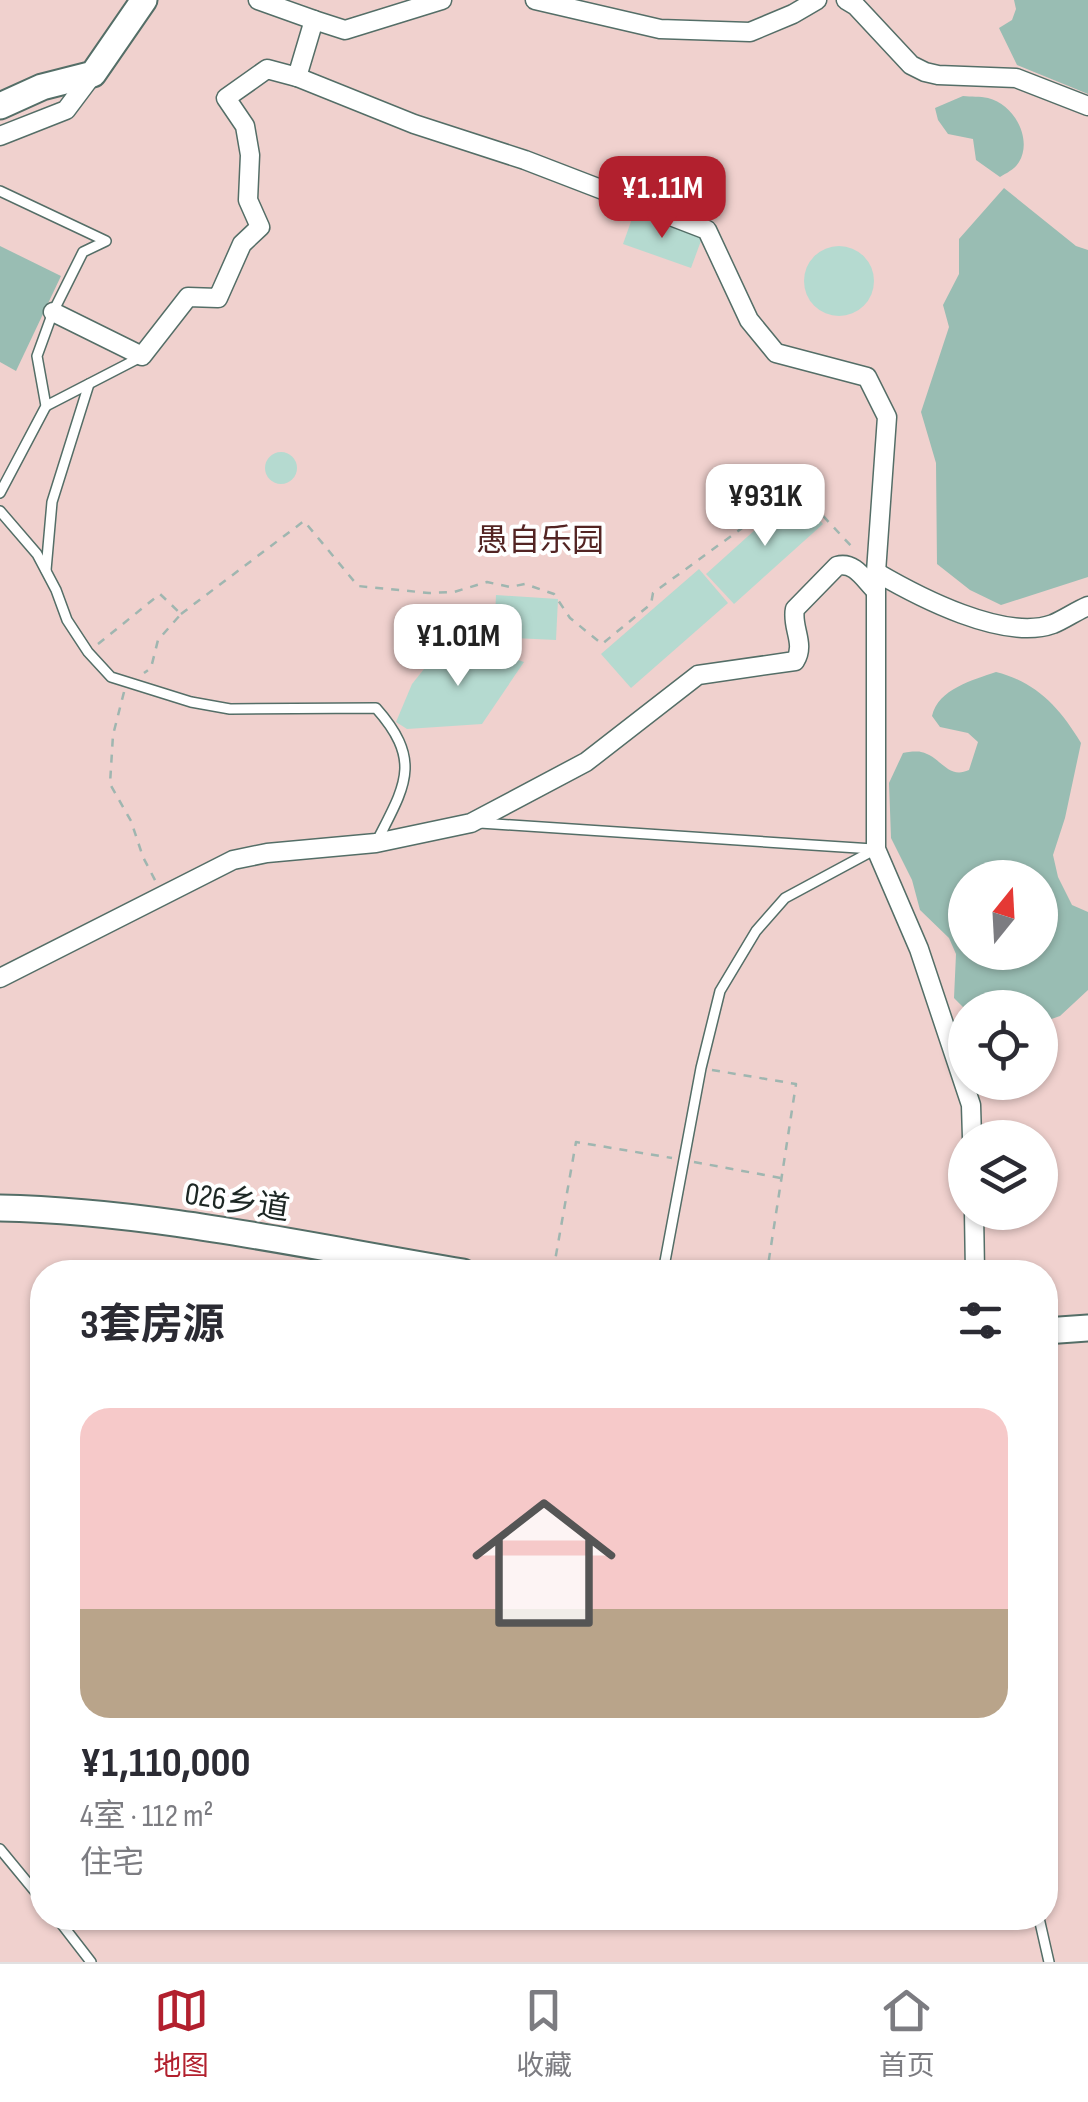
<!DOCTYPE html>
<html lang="zh">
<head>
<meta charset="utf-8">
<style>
	body { margin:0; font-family:"Sofia Sans Condensed","Noto Sans SC",sans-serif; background:#f2f2f3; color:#2b2b33; height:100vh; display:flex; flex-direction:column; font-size:38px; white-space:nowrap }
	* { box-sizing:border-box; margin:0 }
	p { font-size:32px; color:#7c7c81 }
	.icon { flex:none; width:55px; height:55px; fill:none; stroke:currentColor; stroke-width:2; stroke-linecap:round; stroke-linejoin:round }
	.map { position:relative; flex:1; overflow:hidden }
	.side { position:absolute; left:30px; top:1260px; width:1028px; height:670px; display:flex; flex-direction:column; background:#fff; border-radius:40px; box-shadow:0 2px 8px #0004 }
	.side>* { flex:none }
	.needle { width:65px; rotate:18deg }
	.buttons { position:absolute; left:948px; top:860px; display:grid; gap:20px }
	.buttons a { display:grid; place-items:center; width:110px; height:110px; border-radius:50%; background:#fff; box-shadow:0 2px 8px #0004; font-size:50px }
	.price { position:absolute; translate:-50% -85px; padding:0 22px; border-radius:20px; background:#fff; color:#222; font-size:32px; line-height:65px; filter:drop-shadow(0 2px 5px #0008) }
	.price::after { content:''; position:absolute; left:50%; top:60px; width:30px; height:22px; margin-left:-15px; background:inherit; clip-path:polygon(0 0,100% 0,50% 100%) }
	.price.on { background:#b2202e; color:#fff }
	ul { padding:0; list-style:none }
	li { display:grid; align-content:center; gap:20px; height:530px; padding:0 50px }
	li+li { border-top:2px solid #e1e1e2 }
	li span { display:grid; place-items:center; height:310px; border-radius:30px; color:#555 }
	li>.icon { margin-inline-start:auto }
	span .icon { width:180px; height:180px; fill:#fffc; stroke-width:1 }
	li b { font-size:42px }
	h2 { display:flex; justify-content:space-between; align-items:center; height:120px; padding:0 50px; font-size:42px }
	.tabs { display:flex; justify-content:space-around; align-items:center; height:140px; border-top:2px solid #e1e1e2; background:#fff; font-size:28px; color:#7c7c81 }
	.tabs a { display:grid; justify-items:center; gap:5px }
	.tabs .on { color:#b2202e }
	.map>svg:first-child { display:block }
	.green { fill:#f0d1ce; fill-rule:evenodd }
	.water { fill:#99bdb3; fill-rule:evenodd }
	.building { fill:#b5dad0 }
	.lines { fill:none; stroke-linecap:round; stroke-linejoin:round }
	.lane-casing { stroke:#546e67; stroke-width:12 }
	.street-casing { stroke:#546e67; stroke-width:21 }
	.secondary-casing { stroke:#546e67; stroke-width:29 }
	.path { stroke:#9fb6b0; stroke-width:2.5; stroke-dasharray:8 8; stroke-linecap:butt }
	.lane { stroke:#fff; stroke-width:9 }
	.street { stroke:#fff; stroke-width:18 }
	.secondary { stroke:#fff; stroke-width:25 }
	.labels { text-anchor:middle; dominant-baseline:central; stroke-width:8; stroke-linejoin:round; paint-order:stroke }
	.park-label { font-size:32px; fill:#532423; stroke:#fff }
	.street-label { font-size:32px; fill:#1d2724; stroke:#fff }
</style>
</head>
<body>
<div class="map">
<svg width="1088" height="1962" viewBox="0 0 1088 1962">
	<rect width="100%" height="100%" fill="#dcf9f1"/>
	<!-- green -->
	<path class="green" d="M0,0H1088V1962H0ZM965,878H1040V952H965ZM965,1008H1040V1082H965ZM965,1138H1040V1212H965ZM42,1272H1045V1918H42Z"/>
	<!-- water -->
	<g class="water">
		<path d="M1014,0H1088V94L1017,65L999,28L1012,20L1016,9Z"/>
		<path d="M963,96C971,97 980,96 988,98C1014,104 1033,139 1019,162C1015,169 1007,173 1000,177L976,160L973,139L948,134L938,120L935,108Z"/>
		<path d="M1004,188L1076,246L1088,250V577L1001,605L970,590L937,564L936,463L921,412L949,327L943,305L959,274V239Z"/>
		<path d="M0,246L61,276L16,371L0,362Z"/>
		<path d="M996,672C1036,682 1060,708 1081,743L1065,818L1053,855L1058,877L1072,905L1088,912V990L1060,1016L1040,1023V1008L965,1009L954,998L956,954L949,938L920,910L912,880L891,838L889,783L903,753C906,752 918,751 921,752C941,756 947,780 969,770L978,742L968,733L940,727L932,716C938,689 973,680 996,672ZM965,878H1040V952H965Z"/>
	</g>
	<!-- building -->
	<g class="building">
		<path d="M634,213L702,238L691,268L623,244Z"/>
		<circle cx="839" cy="281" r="35"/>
		<circle cx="281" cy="468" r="16"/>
		<path d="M796,493L823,524L734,604L706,574Z"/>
		<path d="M699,569L728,603L631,688L601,654Z"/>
		<path d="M496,595L558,599L556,640L494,637Z"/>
		<path d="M467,649L492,651L524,662L482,724L407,729L396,722L412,684L428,664L447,652Z"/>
	</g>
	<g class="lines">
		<!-- lane casing -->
		<g class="lane-casing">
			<g id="lane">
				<path d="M0,191L106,241L83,252L53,312L37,356L46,406L0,493"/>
				<path d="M46,406L139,358"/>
				<path d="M0,511L37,554L56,590L67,620L88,652L111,677L191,702L230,709L376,708C424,762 404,787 376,843"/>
				<path d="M46,570L52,502L89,384"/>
				<path d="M480,823L873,849"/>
				<path d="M663,1272L701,1068L720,991L756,931L785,898L876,849"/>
				<path d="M0,1849L42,1900"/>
				<path d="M57,1918L91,1962"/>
				<path d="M1039,1918L1049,1962"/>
			</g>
		</g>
		<!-- street casing -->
		<g class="street-casing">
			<g id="street">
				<path d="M535,0L660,29L750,32L793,14L817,0"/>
				<path d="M846,0L856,6L911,65L925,72L938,75L1016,78L1088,106"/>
				<path d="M314,20L345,30L442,0"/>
				<path d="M297,77L414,124L525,160L707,230L749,320L776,353L867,377L887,417L876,572V849L919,949L971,1105L972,1138"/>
				<path d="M0,136L66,110L93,74"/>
				<path d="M53,312L142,356L188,297L218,298L242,244L260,227L248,200L250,155L245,126L226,98L267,69L297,77L314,20L258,0"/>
				<path d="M876,572C917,596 1004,642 1053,624C1065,619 1076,611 1088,606"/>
				<path d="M0,978L233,860L267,853L376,843L471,823L586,762L698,675L795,661C806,644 791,627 795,609L837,566C854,561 864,579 875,590"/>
				<path d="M974,1212L975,1272"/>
			</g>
		</g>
		<!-- secondary casing -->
		<g class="secondary-casing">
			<g id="secondary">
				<path d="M0,106L42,87L93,74L144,0"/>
				<path d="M0,1208C154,1211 311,1247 463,1272"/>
				<path d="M1045,1331L1088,1328"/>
			</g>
		</g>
		<!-- path -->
		<g class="path">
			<path d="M181,614L304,521L358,586L429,593L454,592L487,582L510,587L525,584L554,594L570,618L602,644L651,604L653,593L797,488L853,548"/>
			<path d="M98,644L160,594L181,614L158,640L151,668L144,673"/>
			<path d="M124,692L113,735L110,784L131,821L143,857L156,882"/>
			<path d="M712,1070L796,1084L767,1272"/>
			<path d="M694,1162L781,1178"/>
			<path d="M553,1272L576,1142L672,1158"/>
		</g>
		<!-- lane -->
		<use href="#lane" class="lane"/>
		<!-- street -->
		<use href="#street" class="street"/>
		<!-- secondary -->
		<use href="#secondary" class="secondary"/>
	</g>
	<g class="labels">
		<!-- park labels -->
		<g class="park-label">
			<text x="540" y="541">愚自乐园</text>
		</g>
		<!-- street labels -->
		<g class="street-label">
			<text transform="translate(237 1202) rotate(9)">026乡道</text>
		</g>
	</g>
</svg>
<div class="buttons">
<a><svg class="needle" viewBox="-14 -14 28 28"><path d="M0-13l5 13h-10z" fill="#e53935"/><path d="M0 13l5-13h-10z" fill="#7c7c81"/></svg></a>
<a><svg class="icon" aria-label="locate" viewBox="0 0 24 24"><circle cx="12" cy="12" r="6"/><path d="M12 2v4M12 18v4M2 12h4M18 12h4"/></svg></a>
<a><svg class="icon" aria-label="layers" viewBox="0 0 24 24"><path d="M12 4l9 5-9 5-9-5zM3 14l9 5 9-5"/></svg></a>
</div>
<b class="price on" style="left:662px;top:241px">¥1.11M</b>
<b class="price" style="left:765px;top:549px">¥931K</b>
<b class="price" style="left:458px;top:689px">¥1.01M</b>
<section class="side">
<h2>3套房源<svg class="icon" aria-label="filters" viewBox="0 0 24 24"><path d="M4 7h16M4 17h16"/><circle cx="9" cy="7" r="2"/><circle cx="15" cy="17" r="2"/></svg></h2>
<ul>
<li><span style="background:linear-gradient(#f6c9c9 65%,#b9a48a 0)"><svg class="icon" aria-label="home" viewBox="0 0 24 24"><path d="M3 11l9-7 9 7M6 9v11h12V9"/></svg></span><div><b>¥1,110,000</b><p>4室 · 112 m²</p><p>住宅</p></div></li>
</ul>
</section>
</div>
<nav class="tabs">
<a class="on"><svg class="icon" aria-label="map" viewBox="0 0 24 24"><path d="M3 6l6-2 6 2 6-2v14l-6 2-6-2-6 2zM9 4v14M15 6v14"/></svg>地图</a>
<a><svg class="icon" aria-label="saved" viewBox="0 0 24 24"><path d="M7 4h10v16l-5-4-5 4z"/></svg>收藏</a>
<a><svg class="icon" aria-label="home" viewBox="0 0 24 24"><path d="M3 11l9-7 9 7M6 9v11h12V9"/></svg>首页</a>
</nav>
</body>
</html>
